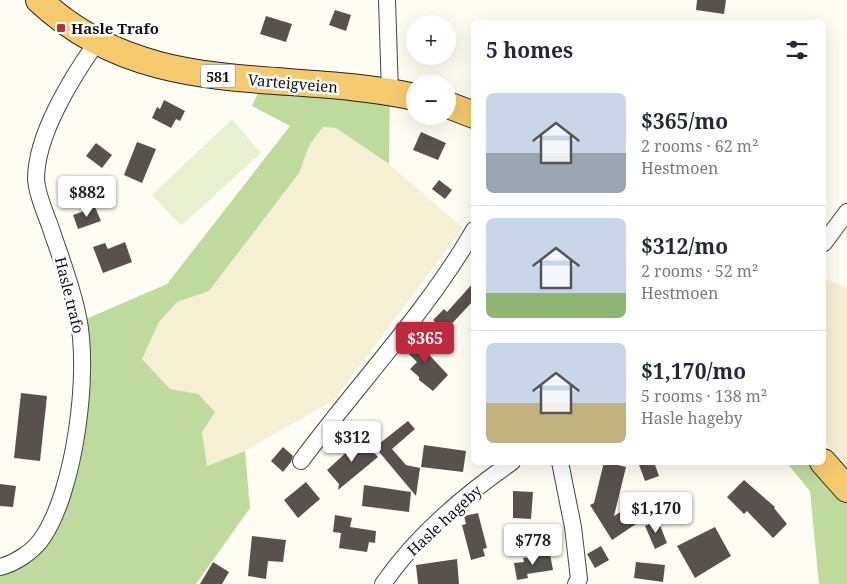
<!DOCTYPE html>
<html lang="en">
<head>
<meta charset="utf-8">
<style>
	body { margin:0; font-family:"Noto Serif",serif; background:#f6f6f7; color:#1f2937; height:100vh; display:flex; flex-direction:column; font-size:19px; white-space:nowrap }
	* { box-sizing:border-box; margin:0 }
	p { font-size:16px; color:#747a83 }
	.icon { flex:none; width:28px; height:28px; fill:none; stroke:currentColor; stroke-width:2; stroke-linecap:round; stroke-linejoin:round }
	.map { position:relative; flex:1; overflow:hidden }
	.panel { position:absolute; left:471px; top:20px; width:355px; height:445px; display:flex; flex-direction:column; background:#fff; border-radius:8px; box-shadow:0 5px 20px #0002 }
	.panel>* { flex:none }
	.tools { position:absolute; left:406px; top:15px; display:grid; gap:10px }
	.tools a { display:grid; place-items:center; width:50px; height:50px; border-radius:50%; background:#fff; box-shadow:0 5px 20px #0002; font-size:25px }
	.price { position:absolute; translate:-50% -42px; padding:0 11px; border-radius:5px; background:#fff; color:#222; font-size:16px; line-height:32px; filter:drop-shadow(0 1px 2px #0008) }
	.price::after { content:''; position:absolute; left:50%; top:30px; width:15px; height:11px; margin-left:-8px; background:inherit; clip-path:polygon(0 0,100% 0,50% 100%) }
	.price.current { background:#c0293d; color:#fff }
	ul { padding:0; list-style:none }
	li { display:flex; align-items:center; gap:15px; height:125px; padding:0 15px }
	li+li { border-top:1px solid #e0e1e3 }
	li span { display:grid; place-items:center; flex:none; width:140px; height:100px; border-radius:8px; color:#555 }
	li>.icon { margin-inline-start:auto }
	span .icon { width:60px; height:60px; fill:#fffc; stroke-width:1 }
	li b { font-size:21px }
	h2 { display:flex; justify-content:space-between; align-items:center; height:60px; padding:0 15px; font-size:21px }
	.map>svg:first-child { display:block }
	.farmland { fill:#f5efd4 }
	.forest { fill:#beda9d }
	.pitch { fill:#e8f1cf }
	.building { fill:#59514d }
	.lines { fill:none; stroke-linecap:round; stroke-linejoin:round }
	.street-casing { stroke:#444; stroke-width:18 }
	.primary-casing { stroke:#222; stroke-width:28 }
	.street { stroke:#fff; stroke-width:16 }
	.primary { stroke:#f6c96d; stroke-width:26 }
	.poi-dot { fill:#c0293d; stroke:#fff; stroke-width:2 }
	.labels { text-anchor:middle; dominant-baseline:central; stroke-width:5; stroke-linejoin:round; paint-order:stroke }
	.shield { fill:#fff; stroke:#585858; stroke-width:1 }
	.shield-label { font-size:14px; font-weight:bold; fill:#111 }
	.poi-label { font-size:15px; font-weight:bold; fill:#111; stroke:#fff; text-anchor:start }
	.street-label { font-size:15px; fill:#111; stroke:#fff }
</style>
</head>
<body>
<div class="map">
<svg width="847" height="584" viewBox="0 0 847 584">
	<rect width="100%" height="100%" fill="#fffcf4"/>
	<!-- farmland -->
	<g class="farmland">
		<path d="M323,127L336,128L389,164L463,228L334,400L245,451L206,466L198,394L170,389L142,359L159,322L177,302L209,291L299,173L310,144Z"/>
		<path d="M824,278L847,287V468L824,441Z"/>
	</g>
	<!-- forest -->
	<g class="forest">
		<path d="M264,80L390,93L389,164L336,128L323,127L310,144L299,173L209,291L177,302L159,322L142,359L170,389L198,394L215,412L202,432L207,466L245,451L250,508L196,584H0V567L42,539L73,452L79,322L167,284L290,126L252,106Z"/>
		<path d="M787,463H816L847,497V584H819L810,491Z"/>
	</g>
	<!-- pitch -->
	<path class="pitch" d="M232,119L261,153L181,226L152,195Z"/>
	<!-- building -->
	<g class="building">
		<path d="M697,0H726L724,14L696,10Z"/>
		<path d="M335,10L351,15L346,31L329,25Z"/>
		<path d="M266,16L292,24L286,42L260,34Z"/>
		<path d="M164,100L185,111L180,121L176,119L171,128L152,118L157,107L160,109Z"/>
		<path d="M421,132L446,143L438,160L413,150Z"/>
		<path d="M137,142L156,149L142,183L124,175Z"/>
		<path d="M96,143L112,155L102,168L86,156Z"/>
		<path d="M439,180L452,190L445,199L432,189Z"/>
		<path d="M95,207L101,221L78,229L73,215Z"/>
		<path d="M125,242L132,262L103,273L93,247L105,243L108,249Z"/>
		<path d="M474,282V300L445,331L433,320L444,309L447,312Z"/>
		<path d="M415,334L424,343L421,346L448,375L433,391L419,380V377L410,369L417,362L403,348Z"/>
		<path d="M21,393L47,396L40,461L14,458Z"/>
		<path d="M408,421L415,429L392,449L406,465L420,468L416,496L375,447Z"/>
		<path d="M361,439L378,457L338,490L339,484L327,470Z"/>
		<path d="M424,445L466,451L463,472L421,467Z"/>
		<path d="M283,447L293,456L291,462L283,472L271,461Z"/>
		<path d="M604,462L626,467L614,516L635,503L645,518L612,540L590,505L594,503Z"/>
		<path d="M638,462H654L659,476L645,481Z"/>
		<path d="M744,480L775,507L774,508L787,524L773,538L747,511L744,514L727,497Z"/>
		<path d="M306,482L320,499L298,518L284,500Z"/>
		<path d="M0,484L16,486L13,507L0,506Z"/>
		<path d="M364,485L411,492L409,512L362,506Z"/>
		<path d="M513,491L533,492L531,519L513,518Z"/>
		<path d="M478,513L487,548L483,549L485,556L471,560L462,525L466,524L464,516Z"/>
		<path d="M335,515L352,518L350,527L376,531L375,543L369,542L367,552L339,548L341,533L333,532Z"/>
		<path d="M658,520L667,543L655,549L645,526Z"/>
		<path d="M715,527L731,556L695,578L677,546Z"/>
		<path d="M252,536L286,540L283,562L268,561L266,579L248,576Z"/>
		<path d="M601,546L609,560L595,568L587,554Z"/>
		<path d="M550,554L553,570L527,574L528,578L517,580L514,563L524,562L523,558Z"/>
		<path d="M457,559L459,584H418L416,565Z"/>
		<path d="M213,562L229,572L222,584H200Z"/>
		<path d="M636,562L665,565L663,582L634,578Z"/>
	</g>
	<g class="lines">
		<!-- street casing -->
		<g class="street-casing">
			<g id="street">
				<path d="M387,0L390,93"/>
				<path d="M824,243L847,212"/>
				<path d="M301,461C358,384 426,313 474,230"/>
				<path d="M560,462L573,527L579,579L576,584"/>
				<path d="M0,567C16,563 34,551 43,537C75,489 90,373 78,317C72,286 60,256 50,226C45,212 37,195 36,179C36,135 72,77 97,42"/>
				<path d="M383,584C416,536 463,496 512,462"/>
			</g>
		</g>
		<!-- primary casing -->
		<g class="primary-casing">
			<g id="primary">
				<path d="M39,0C148,102 283,68 415,97"/>
				<path d="M448,105L474,115"/>
				<path d="M823,462L847,489"/>
			</g>
		</g>
		<!-- street -->
		<use href="#street" class="street"/>
		<!-- primary -->
		<use href="#primary" class="primary"/>
	</g>
	<!-- markers -->
	<rect class="poi-dot" x="56" y="23" width="10" height="10" rx="2.5"/>
	<g class="labels">
		<!-- shield labels -->
		<rect class="shield" x="200.5" y="64.5" width="35" height="23" rx="4"/>
		<g class="shield-label">
			<text x="218" y="76">581</text>
		</g>
		<!-- poi labels -->
		<g class="poi-label">
			<text x="71" y="28">Hasle Trafo</text>
		</g>
		<!-- street labels -->
		<g class="street-label">
			<text transform="translate(293 83) rotate(5)">Varteigveien</text>
			<text transform="translate(70 295) rotate(76)">Hasle trafo</text>
			<text transform="translate(444 520) rotate(-43)">Hasle hageby</text>
		</g>
	</g>
</svg>
<div class="tools">
<a>+</a>
<a>−</a>
</div>
<b class="price" style="left:87px;top:218px">$882</b>
<b class="price current" style="left:425px;top:364px">$365</b>
<b class="price" style="left:352px;top:463px">$312</b>
<b class="price" style="left:656px;top:534px">$1,170</b>
<b class="price" style="left:533px;top:566px">$778</b>
<section class="panel">
<h2>5 homes<svg class="icon" aria-label="filters" viewBox="0 0 24 24"><path d="M4 7h16M4 17h16"/><circle cx="9" cy="7" r="2"/><circle cx="15" cy="17" r="2"/></svg></h2>
<ul>
<li><span style="background:linear-gradient(#c9d6e8 60%,#9aa5b1 0)"><svg class="icon" aria-label="home" viewBox="0 0 24 24"><path d="M3 11l9-7 9 7M6 9v11h12V9"/></svg></span><div><b>$365/mo</b><p>2 rooms · 62 m²</p><p>Hestmoen</p></div></li>
<li><span style="background:linear-gradient(#c9d6e8 75%,#8fb573 0)"><svg class="icon" aria-label="home" viewBox="0 0 24 24"><path d="M3 11l9-7 9 7M6 9v11h12V9"/></svg></span><div><b>$312/mo</b><p>2 rooms · 52 m²</p><p>Hestmoen</p></div></li>
<li><span style="background:linear-gradient(#c9d6e8 60%,#c2b280 0)"><svg class="icon" aria-label="home" viewBox="0 0 24 24"><path d="M3 11l9-7 9 7M6 9v11h12V9"/></svg></span><div><b>$1,170/mo</b><p>5 rooms · 138 m²</p><p>Hasle hageby</p></div></li>
</ul>
</section>
</div>
</body>
</html>
